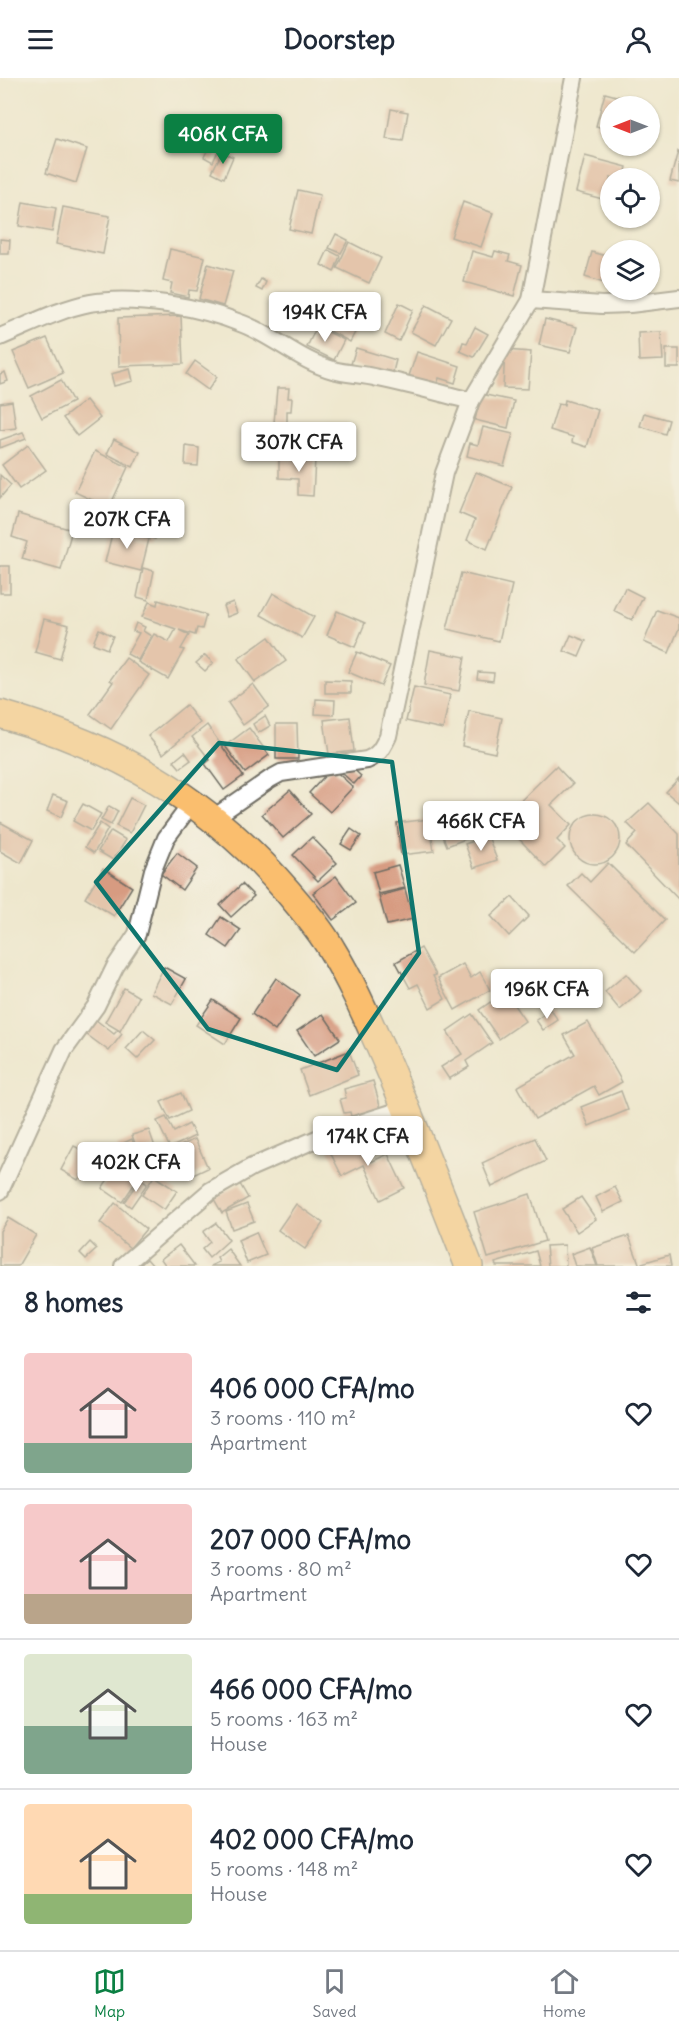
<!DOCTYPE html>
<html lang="en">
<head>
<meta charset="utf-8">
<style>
	body { margin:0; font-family:Delius,sans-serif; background:#f6f6f7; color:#1f2937; height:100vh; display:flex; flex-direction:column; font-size:22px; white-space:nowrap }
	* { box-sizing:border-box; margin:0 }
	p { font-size:20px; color:#747a83 }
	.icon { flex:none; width:33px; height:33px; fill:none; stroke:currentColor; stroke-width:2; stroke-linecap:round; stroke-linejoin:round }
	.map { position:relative; height:1188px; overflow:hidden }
	.sheet { display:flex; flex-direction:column; background:#fff; flex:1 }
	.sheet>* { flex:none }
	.needle { width:39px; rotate:270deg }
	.tools { position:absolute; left:600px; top:18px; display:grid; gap:12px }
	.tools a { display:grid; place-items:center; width:60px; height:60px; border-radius:50%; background:#fff; box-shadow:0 2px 4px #0004; font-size:30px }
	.price { position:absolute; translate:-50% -51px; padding:0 14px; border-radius:6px; background:#fff; color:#222; font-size:20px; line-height:39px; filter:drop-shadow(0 2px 3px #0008) }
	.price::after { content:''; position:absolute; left:50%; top:36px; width:18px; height:14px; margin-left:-9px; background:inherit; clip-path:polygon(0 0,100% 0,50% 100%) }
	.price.current { background:#0b8043; color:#fff }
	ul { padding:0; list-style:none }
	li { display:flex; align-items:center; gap:18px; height:150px; padding:0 24px }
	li+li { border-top:2px solid #e0e1e3 }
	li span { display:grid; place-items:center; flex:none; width:168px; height:120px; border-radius:6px; color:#555 }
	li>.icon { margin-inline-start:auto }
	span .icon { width:72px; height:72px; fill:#fffc; stroke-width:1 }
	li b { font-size:26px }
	h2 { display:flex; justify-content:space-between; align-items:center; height:72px; padding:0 24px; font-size:26px }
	header { display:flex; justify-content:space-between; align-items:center; height:78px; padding:0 24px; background:#fff; font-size:27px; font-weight:700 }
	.tab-bar { display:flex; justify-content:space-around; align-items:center; height:84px; border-top:2px solid #e0e1e3; background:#fff; font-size:16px; color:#747a83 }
	.tab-bar a { display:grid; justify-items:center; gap:3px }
	.tab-bar .current { color:#0b8043 }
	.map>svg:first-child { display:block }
	.building { fill:#d79b81 }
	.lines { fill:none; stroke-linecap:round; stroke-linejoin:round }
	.street-casing { stroke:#6f6d64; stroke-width:20 }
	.primary-casing { stroke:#6f6d64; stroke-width:30 }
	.street { stroke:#fff; stroke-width:16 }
	.primary { stroke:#fabe6e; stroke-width:27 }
	.marked { fill:none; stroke:#0f766e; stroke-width:4.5; stroke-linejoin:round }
</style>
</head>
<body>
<header><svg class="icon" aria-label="menu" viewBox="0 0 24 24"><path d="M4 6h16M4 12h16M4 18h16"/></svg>Doorstep<svg class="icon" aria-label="person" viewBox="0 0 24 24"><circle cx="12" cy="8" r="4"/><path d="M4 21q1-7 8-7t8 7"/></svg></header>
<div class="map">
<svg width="679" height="1188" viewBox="0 0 679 1188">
	<rect width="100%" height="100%" fill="#f7f3e8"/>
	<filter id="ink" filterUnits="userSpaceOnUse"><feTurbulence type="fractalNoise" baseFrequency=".0167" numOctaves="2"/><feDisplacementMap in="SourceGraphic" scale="12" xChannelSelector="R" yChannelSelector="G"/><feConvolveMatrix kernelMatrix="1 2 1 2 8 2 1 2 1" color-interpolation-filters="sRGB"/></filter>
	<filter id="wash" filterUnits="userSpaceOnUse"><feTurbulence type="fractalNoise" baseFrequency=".008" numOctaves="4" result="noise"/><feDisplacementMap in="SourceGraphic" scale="24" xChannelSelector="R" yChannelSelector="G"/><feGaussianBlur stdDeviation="1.35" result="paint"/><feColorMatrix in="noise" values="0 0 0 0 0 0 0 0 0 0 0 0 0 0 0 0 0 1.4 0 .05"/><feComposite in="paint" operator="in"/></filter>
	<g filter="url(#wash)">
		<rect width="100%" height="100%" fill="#eee7cd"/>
		<g id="blocks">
			<!-- building -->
			<g class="building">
				<path d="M605,15L635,23L633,28H610V52L596,48Z"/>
				<path d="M391,31L408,34L403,63L386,61Z"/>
				<path d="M57,61L87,71L76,105L46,95Z"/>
				<path d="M210,67L219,71L213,84L204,79Z"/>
				<path d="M678,73H679V105L670,103Z"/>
				<path d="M222,74L233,79L224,100L212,94Z"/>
				<path d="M585,78L627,89L624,100H610V123L576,114Z"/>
				<path d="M298,112L320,117L311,156L289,151Z"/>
				<path d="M23,124L56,130L52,154L19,148Z"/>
				<path d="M463,124L493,135L481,169L451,159Z"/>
				<path d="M63,129L110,138L103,176L56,166Z"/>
				<path d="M336,156L348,162L341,175L329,170Z"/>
				<path d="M0,161L10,162L9,176H0Z"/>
				<path d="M349,164L381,180L369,205L337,190Z"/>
				<path d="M170,171L205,179L197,213L189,212L188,219L170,215L172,205L163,203Z"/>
				<path d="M328,172L340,178L334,194L321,187Z"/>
				<path d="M472,173L493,179L495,173L510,177L508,183L522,187L514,218L464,204Z"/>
				<path d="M592,174L610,179V207L585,199Z"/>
				<path d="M208,186L233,193L223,228L199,221Z"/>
				<path d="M261,201L266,204L262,213L256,210Z"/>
				<path d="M329,218L364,237L350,264L315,245Z"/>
				<path d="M399,225L413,232L399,263L385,256Z"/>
				<path d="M426,227L451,240L436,267L411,254Z"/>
				<path d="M181,238L183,286L119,288L118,240Z"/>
				<path d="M545,241L577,249L570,274L539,267Z"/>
				<path d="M317,248L344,262L334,282L307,269Z"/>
				<path d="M475,249L488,256L474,279L460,273L463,264L467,265Z"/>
				<path d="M661,254L663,282L639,283L638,255Z"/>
				<path d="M47,260L63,295L29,310L13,274Z"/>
				<path d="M356,270L396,282L392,298L351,286Z"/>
				<rect x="666" y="271" width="13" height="19"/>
				<path d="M505,272L531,274L528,311L503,310Z"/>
				<path d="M417,274L460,288L455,305L439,300L437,307L409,298Z"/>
				<path d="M195,283L217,299L208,312L186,296Z"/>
				<path d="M130,291L133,303L114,308L111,296Z"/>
				<path d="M5,294L8,303L0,306V296Z"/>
				<path d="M61,302L73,324L42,340L31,318Z"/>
				<path d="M277,310H289L288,320H292L291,333H287V346L274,345Z"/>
				<path d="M481,316L514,323L508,350L475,342Z"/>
				<path d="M86,322L100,340L77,358L63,340Z"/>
				<path d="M565,322L598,332L587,369L572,364L573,359L550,352L558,326L564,327Z"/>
				<path d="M12,323L16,350L0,352V325Z"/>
				<path d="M644,335L669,342L665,356L640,348Z"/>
				<path d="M483,349L513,356L504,388L467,378L470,365L478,367Z"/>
				<path d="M259,350L264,371L256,373L251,352Z"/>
				<path d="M23,354L26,360L0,370V362Z"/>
				<path d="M114,361L140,374L133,389L107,376Z"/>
				<path d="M28,367L46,392L19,411L2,387Z"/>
				<path d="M186,368L199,370L198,388L185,387Z"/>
				<path d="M95,373L128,389L109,430L75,414Z"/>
				<path d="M279,380L315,381L313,418L298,417V401L279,400Z"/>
				<path d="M476,394L512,409L487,471L467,462L475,442L459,435Z"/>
				<path d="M0,397L11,407L0,420Z"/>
				<path d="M18,436L72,452L61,492L22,481L27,464L12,459Z"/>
				<path d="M120,438L159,450L155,461L117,450Z"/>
				<path d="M113,452L149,461L141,493L105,484Z"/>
				<rect x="0" y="488" width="10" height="27"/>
				<path d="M143,490L154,493L148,522L137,519Z"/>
				<path d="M461,495L512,507L499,563L447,551Z"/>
				<path d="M625,510L643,519L632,542L614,533Z"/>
				<path d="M273,515L314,539L302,560L261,537Z"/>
				<path d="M158,522L206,537L202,551L197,550L195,557L179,552L189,557L181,571L184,572L168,601L138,584L154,556L169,564L176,551L142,539L149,524L157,527Z"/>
				<path d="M233,524L237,535L227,539L223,528Z"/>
				<path d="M657,532L679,540V550L669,575L644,564Z"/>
				<path d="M337,533L365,545L355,569L327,557Z"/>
				<path d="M44,541L69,547L60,581L35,574Z"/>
				<path d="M136,545L145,549L143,553L151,558L138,582L127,576L139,555L133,553Z"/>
				<path d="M99,551L113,558L107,571L93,565Z"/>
				<path d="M571,557L586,563L579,579L564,573Z"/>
				<path d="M269,559L286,583L255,604L238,581Z"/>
				<path d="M430,572L465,579L459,613L424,607Z"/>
				<path d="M357,574L390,588L381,608L348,594Z"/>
				<path d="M205,577L213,585L205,593L196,585Z"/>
				<path d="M126,580L149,597L111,651L90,636L113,604L110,602Z"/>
				<path d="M478,594L494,595L493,603L477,601Z"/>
				<path d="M325,602L351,603V615H325Z"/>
				<path d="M253,606L269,628L243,647L228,625Z"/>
				<path d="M414,609L450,617L443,651L406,643Z"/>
				<path d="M316,621L335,622L334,637L315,636Z"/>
				<path d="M186,627L200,645L163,676L148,658Z"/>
				<path d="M469,633L502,640L495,675L462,668Z"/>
				<path d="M265,638L270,648L258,655L253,646Z"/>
				<path d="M350,639L354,673L329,676L324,642Z"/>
				<path d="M276,646H297L298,681H276Z"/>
				<path d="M207,647L243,698L224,712L205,686L210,682L192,659Z"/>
				<path d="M249,650L269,677L245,695L225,668Z"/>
				<path d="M185,674L191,682L180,690L174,683Z"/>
				<path d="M349,687L361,698L354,706L342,695Z"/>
				<path d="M556,688L573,706L551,727L571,747L557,762L565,770L546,789L501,742Z"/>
				<path d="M332,690L353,709L330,734L309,715Z"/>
				<path d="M679,700V725L666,714Z"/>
				<path d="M290,712L311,736L283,760L262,736Z"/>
				<path d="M53,717L68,723L61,739L47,733Z"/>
				<path d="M130,720L144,727L130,755L116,748Z"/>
				<path d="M649,725L679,756V822L626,767L637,755L627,745Z"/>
				<path d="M83,726L101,736L91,753L73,743Z"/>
				<path d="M109,728L118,733L111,747L101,742Z"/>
				<path d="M464,736L473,758L447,768L438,746Z"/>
				<circle cx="595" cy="761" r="25"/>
				<path d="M429,741L434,773L401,777L397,745Z"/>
				<path d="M0,744L33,762L21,785L0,773Z"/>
				<path d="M100,745L108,751L94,775L85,769Z"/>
				<path d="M351,751L361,758L351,772L341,766Z"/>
				<path d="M111,753L126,762L113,782L98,773Z"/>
				<path d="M488,758L497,782L474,790L465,766Z"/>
				<path d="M312,759L337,785L318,803L293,777Z"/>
				<path d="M177,775L197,790L182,812L161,796Z"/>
				<path d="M608,785L665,842L635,874L568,808L581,795L590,804Z"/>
				<path d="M398,787L405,810L379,816L373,794Z"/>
				<path d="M103,790L132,809L114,838L85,820Z"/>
				<path d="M336,798L356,825L333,842L313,815Z"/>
				<path d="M242,806L254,818L231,839L220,827Z"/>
				<path d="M405,811L413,841L387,847L379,818Z"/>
				<path d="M512,819L529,838L509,858L491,838Z"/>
				<path d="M221,839L241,852L228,870L209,857Z"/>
				<path d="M421,870L436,897L433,898L445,921L430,930L418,906L410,910L396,884Z"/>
				<path d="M463,886L471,900L480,894L490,912L455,932L438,900Z"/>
				<path d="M164,889L186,901L172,926L151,915Z"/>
				<path d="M626,896L641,913L620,932L605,914Z"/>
				<path d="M276,900L300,917L275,953L252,936Z"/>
				<path d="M124,910L139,919L120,953L105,944Z"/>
				<path d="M505,914L525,943L499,961L479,932Z"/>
				<path d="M213,922L241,940L225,966L196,947Z"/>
				<path d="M551,932L558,942L543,952L536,942Z"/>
				<path d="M323,936L340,961L314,978L297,953Z"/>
				<path d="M472,936L492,965L466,983L469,989L449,1001L441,989L462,976L447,953Z"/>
				<path d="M96,942L114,956L118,952L122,956L109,973L86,956Z"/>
				<path d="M588,944L622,1004L599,1017L594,1008L535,1041L517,1009L575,976L564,957Z"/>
				<path d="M143,952L155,962L137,981L126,971Z"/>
				<path d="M349,973L358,997L309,1017L300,992Z"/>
				<path d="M373,1003L382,1034L352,1042L350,1034L344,1035L340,1021L346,1020L344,1011Z"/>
				<path d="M621,1013L628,1032L589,1048L581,1029Z"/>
				<path d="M181,1015L189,1033L170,1042L161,1024Z"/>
				<path d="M166,1039L174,1054L189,1046L195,1058L170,1070L157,1043Z"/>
				<path d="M149,1052L155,1069L138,1074L132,1057Z"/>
				<path d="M358,1057L371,1084L388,1076L404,1110L380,1122L364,1087L342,1098L329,1072Z"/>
				<path d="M535,1060L546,1083L492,1109L482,1085Z"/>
				<path d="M132,1061L137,1075L123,1081L117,1068Z"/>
				<path d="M195,1061L208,1090L191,1098L178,1069Z"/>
				<path d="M74,1068L92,1077L78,1102L61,1092Z"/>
				<path d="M122,1081L133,1089L131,1092L140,1098L122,1124L102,1110Z"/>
				<path d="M154,1098L177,1113L164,1132L142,1117Z"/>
				<path d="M140,1101L147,1106L131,1129L124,1124Z"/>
				<path d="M240,1106L248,1120L222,1135L214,1121Z"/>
				<path d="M615,1109L623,1124L603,1134L596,1119Z"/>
				<path d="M530,1116L545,1163L488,1180L474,1134Z"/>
				<path d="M581,1119L596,1141L577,1154L562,1131Z"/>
				<path d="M115,1125L146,1151L130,1170L100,1145Z"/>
				<path d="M247,1126L254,1143L232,1151L226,1134Z"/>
				<path d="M296,1126L323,1145L305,1171L278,1152Z"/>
				<path d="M8,1140L36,1157L18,1188H0V1153Z"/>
				<path d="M216,1145L229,1162L209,1180L202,1171L210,1164L203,1154Z"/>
				<path d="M256,1154L266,1177L247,1185L238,1162Z"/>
				<path d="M629,1158L640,1188H598L592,1170Z"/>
				<path d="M90,1164L97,1171L86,1181L80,1175Z"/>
				<path d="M179,1167L195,1188H166L161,1181Z"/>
				<path d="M565,1167L566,1188H548L546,1168Z"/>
				<path d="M590,1169L597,1188H575L571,1176Z"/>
				<path d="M228,1171L240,1188H210L219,1184L217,1180Z"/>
				<path d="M536,1173L540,1188H496L495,1185Z"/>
				<path d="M669,1177L671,1188H643L642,1185Z"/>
				<path d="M147,1181L153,1188H139Z"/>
			</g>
		</g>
	</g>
	<g filter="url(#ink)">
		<use href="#blocks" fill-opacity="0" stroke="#6f6d64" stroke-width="1.5"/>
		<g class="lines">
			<!-- street casing -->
			<g class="street-casing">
				<g id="street">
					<path d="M531,222L602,227L630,226L679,220"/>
					<path d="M0,259C29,247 59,231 90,225C135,217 201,229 243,246C274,258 300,283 333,292C347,296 363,296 378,300C409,306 440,315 471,323"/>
					<path d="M212,741L270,701L281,695L367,682C379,677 382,670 388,658L444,395L471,323L531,222L574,0"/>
					<path d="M0,1113L64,972L96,928L115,889L137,856L153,792L166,760L192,725"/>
					<path d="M123,1188L210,1113L252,1089L335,1053L407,1030"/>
				</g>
			</g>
			<!-- primary casing -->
			<g class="primary-casing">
				<path id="primary" d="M0,636C117,669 208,721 288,814C304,833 320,851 332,872C353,906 368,942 384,978C414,1047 441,1117 469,1188"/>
			</g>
			<!-- street -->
			<use href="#street" class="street"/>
			<!-- primary -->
			<use href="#primary" class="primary"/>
		</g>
	</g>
	<!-- marked area -->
	<path d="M0 0H679V1188H0ZM219,665L392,684L419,875L337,992L208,951L96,804Z" fill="#eee7cd" fill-opacity=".55" fill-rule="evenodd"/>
	<path class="marked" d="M219,665L392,684L419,875L337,992L208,951L96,804Z"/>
</svg>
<div class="tools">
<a><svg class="needle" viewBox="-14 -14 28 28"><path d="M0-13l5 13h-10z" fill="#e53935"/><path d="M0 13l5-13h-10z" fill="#747a83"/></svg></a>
<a><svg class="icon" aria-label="locate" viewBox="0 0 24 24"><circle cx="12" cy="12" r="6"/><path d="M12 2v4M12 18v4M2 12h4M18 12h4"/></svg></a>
<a><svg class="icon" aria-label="layers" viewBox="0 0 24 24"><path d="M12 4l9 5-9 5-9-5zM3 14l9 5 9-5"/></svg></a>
</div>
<b class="price current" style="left:223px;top:87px">406K CFA</b>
<b class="price" style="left:325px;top:265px">194K CFA</b>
<b class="price" style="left:299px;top:395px">307K CFA</b>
<b class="price" style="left:127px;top:472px">207K CFA</b>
<b class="price" style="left:481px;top:774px">466K CFA</b>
<b class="price" style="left:547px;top:942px">196K CFA</b>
<b class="price" style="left:368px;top:1089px">174K CFA</b>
<b class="price" style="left:136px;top:1115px">402K CFA</b>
</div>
<section class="sheet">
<h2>8 homes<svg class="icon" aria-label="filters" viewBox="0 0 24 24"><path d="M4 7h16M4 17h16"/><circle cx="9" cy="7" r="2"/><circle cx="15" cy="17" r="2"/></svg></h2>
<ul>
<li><span style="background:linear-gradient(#f6c9c9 75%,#7fa58c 0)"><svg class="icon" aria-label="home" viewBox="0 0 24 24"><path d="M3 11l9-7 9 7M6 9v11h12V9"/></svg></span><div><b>406 000 CFA/mo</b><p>3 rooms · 110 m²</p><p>Apartment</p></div><svg class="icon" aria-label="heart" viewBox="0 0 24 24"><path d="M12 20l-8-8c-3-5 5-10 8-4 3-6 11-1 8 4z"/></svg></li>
<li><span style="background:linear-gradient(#f6c9c9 75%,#b9a48a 0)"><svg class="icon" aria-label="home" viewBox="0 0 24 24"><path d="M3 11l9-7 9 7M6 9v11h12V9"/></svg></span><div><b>207 000 CFA/mo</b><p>3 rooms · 80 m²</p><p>Apartment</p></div><svg class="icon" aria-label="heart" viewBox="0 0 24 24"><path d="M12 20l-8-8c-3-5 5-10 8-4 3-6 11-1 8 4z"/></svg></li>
<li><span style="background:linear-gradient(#dfe7d0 60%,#7fa58c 0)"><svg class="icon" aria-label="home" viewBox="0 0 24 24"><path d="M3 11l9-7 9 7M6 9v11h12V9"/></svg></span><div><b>466 000 CFA/mo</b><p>5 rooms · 163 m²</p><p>House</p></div><svg class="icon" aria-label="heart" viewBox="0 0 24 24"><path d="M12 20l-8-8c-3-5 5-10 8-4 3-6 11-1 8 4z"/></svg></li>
<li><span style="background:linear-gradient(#ffd9b3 75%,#8fb573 0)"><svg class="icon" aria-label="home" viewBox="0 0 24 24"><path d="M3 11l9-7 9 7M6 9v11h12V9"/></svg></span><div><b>402 000 CFA/mo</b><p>5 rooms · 148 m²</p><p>House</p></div><svg class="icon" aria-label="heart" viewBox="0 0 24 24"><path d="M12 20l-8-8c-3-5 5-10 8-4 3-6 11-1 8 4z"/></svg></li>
</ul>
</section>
<nav class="tab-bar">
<a class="current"><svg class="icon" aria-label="map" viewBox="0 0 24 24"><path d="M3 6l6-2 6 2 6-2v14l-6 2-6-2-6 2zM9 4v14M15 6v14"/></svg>Map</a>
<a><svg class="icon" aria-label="saved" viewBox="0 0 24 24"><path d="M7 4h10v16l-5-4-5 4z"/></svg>Saved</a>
<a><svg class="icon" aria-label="home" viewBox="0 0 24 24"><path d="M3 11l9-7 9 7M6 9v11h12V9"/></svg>Home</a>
</nav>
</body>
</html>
